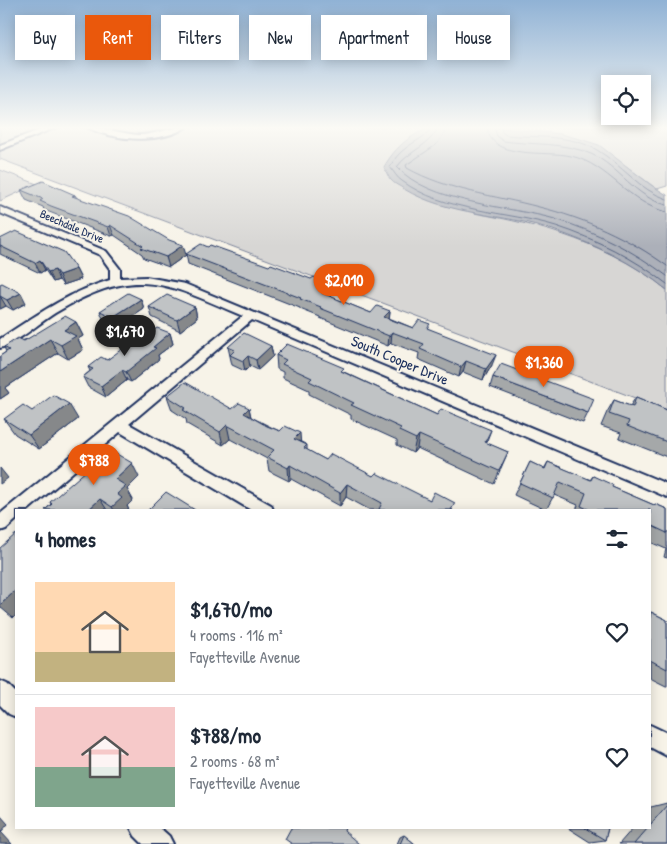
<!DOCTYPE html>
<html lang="en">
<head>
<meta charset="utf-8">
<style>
	body { margin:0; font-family:"Patrick Hand",sans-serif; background:#f6f6f7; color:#1f2937; height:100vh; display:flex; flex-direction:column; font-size:19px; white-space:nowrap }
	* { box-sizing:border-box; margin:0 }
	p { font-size:16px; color:#747a83 }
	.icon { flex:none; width:28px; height:28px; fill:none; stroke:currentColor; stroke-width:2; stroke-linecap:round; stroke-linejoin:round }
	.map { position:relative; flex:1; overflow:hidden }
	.panel { position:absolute; left:15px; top:509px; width:636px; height:320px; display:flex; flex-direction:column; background:#fff; border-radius:0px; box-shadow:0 2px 12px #0003 }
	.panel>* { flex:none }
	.top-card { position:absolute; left:15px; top:15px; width:638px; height:45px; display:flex; gap:10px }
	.controls { position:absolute; left:601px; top:75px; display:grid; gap:10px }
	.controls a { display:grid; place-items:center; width:50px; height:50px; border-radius:0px; background:#fff; box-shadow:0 2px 12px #0003; font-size:25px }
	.price { position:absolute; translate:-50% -42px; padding:0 11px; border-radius:18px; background:#ea580c; color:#fff; font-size:16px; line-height:32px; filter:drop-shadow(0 1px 2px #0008) }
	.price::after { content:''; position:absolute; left:50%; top:30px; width:15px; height:11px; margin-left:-8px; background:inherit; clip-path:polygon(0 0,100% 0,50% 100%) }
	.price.on { background:#222; color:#fff }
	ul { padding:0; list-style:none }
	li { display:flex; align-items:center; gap:15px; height:125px; padding:0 20px }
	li+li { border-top:1px solid #e0e1e3 }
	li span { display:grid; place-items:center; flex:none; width:140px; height:100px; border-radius:0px; color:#555 }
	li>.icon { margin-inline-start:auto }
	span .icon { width:60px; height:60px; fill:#fffc; stroke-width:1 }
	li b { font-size:21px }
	h2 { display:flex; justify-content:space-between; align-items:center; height:60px; padding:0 20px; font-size:21px }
	.tag { padding:0 18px; border-radius:0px; background:#fff; box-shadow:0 2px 12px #0003; font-size:18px; line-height:45px }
	.tag.on { background:#ea580c; color:#fff }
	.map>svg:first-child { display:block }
	.green { fill:#d7d6d4; stroke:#798299 }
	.water { fill:#acb0b9; stroke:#727c95 }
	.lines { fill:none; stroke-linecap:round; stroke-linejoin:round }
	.shore { stroke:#556382; stroke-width:1 }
	.minor-casing { stroke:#1b2f5e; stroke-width:4 }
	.minor { fill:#f7f3e8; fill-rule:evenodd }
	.wall { fill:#a5a8a9; stroke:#1b2f5e }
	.shaded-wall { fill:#86888a; stroke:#1b2f5e }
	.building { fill:#c0c3c5; stroke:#1b2f5e }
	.labels { text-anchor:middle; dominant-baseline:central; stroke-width:4; stroke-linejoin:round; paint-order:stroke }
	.far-street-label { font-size:12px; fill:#1b2f5e; stroke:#f7f3e8 }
	.street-label { font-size:15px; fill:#1b2f5e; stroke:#f7f3e8 }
</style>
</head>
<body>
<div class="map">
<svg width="667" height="844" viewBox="0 0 667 844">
	<rect width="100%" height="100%" fill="#f7f3e8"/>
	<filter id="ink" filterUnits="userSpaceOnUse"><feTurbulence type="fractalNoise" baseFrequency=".02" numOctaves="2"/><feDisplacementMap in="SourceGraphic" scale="10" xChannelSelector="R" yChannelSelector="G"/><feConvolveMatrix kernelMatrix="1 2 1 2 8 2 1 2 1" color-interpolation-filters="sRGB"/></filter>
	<g filter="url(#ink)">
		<!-- green -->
		<g class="green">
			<path d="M0,127H49L0,146Z"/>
			<path d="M58,127H82L118,138L135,140L167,136L188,127H437L428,129L474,213C543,225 612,245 667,290V410L0,159V150Z"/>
			<path d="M98,127H179C152,140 125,135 98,127Z"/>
			<path d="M488,127H667V186L657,189L614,157L561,134Z"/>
			<path d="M0,170L37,184L0,201Z"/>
		</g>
		<!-- water -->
		<path class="water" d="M437,127H488L561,134L580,139L599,145L651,185L667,195V290C634,263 594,244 553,230C504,213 449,216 404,189C400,186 394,184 391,180C388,177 386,171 384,167C395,147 413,131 437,127Z"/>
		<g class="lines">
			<!-- shore -->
			<g class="shore">
				<path d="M431,127C428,137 414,141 406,148C399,153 394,159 390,167C394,172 397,178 402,181C444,212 507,211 556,226C596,239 634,258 667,284"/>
				<path d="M438,127C432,145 408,151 397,167C429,203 509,206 555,219C595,231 634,251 667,276"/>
				<path d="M445,127L444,134L436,145L406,165L407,168C448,191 494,195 539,207C584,218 629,238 667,266"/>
				<path d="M487,127C490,161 547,150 571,156C608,164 629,204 667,212"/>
				<path d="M494,127L497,136L503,141C531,145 564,142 591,154C619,166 635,198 667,205"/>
				<path d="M501,127L502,132L506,135C536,138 570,134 597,150C622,165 639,190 667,199"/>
			</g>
			<!-- minor casing -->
			<g class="minor-casing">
				<g id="minor">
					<path d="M47,127H57L0,150V145Z"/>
					<path d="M87,127C105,127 121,134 139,135C155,135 170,127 186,127C161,144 113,141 87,127Z"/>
					<path d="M0,207L106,251L120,269V278L146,277L185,284L667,484V497L252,320L129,424L271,505L273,510H251L120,432L28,510H16V520L6,529L0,531V514L243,316C163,282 136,264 55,313C39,323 17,343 0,348V339C35,316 69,292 110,280V269L100,255L0,213Z"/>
					<path d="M0,681L7,684L16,693V717L9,714L0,705Z"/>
					<path d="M650,725L667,733V756L650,747Z"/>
					<path d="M131,828H160L169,836L173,844H143L135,836Z"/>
				</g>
			</g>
			<!-- minor -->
			<use href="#minor" class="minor"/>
		</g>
		<!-- wall -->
		<g class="wall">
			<path d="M21,190L75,195L77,198L186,255L169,267L144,258L142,254L114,235L111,236L44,210L43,207L26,200Z"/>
			<path d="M0,239L76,269L81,279L63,285L59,280L53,282L45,270L40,273L0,254Z"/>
			<path d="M186,254L332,294L329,296L371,313L390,311L389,318L413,328L429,329L492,365L483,380L463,372L459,377L418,359L419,353L391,343L388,346L320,318V317L300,309V308L188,264Z"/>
			<path d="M0,284L26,303L13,310L6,306L0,309Z"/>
			<path d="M141,299L144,309L117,327L104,321L100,311Z"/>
			<path d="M149,307H195L197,318L180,331L152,317Z"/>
			<path d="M76,322L83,336L78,339L83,350L68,359L58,353L5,388L9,393L0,399V356L6,352L4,347Z"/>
			<path d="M170,333L173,344L158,355L159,359L131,382L127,380L106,397L88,387L83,377L90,371L88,367L107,360L149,334Z"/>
			<path d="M271,346L273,356L258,370L250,366L245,371L232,365L228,347Z"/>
			<path d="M276,355L344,372L437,415L491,430L486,443L508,452L494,484L417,448L413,453L397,445V440L351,419V415L309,394V390L283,378V372L277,369Z"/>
			<path d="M493,377L588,413L583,423L490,387Z"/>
			<path d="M167,396L232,409L249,408L251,417L307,445V450L326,460L373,476L430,500L453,510H370L346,497L340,506L291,479L289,481L269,471L267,459L230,439L223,445L187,424L186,419L172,410Z"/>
			<path d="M636,397L667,410V457L619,438L621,433L601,426L607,412L614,400L630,406Z"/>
			<path d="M32,411L78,419L39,449L15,434L4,419Z"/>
			<path d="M530,462L544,469L548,462L590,480L593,476L612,487L654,505L655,504L667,509V558L664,557L666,549L650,542V510H576L578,505L554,495L546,510L514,495Z"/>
			<path d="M139,477L127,489L133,500L127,506L129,510H45L51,504L50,502Z"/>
			<path d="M651,612L667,620V686H666L650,678V613Z"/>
			<path d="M667,803V844H619L633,828H650V807H651Z"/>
			<path d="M568,828H608L605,840L590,842Z"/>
			<path d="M404,835L415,844H397L400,837Z"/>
		</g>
		<!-- shaded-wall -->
		<g class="shaded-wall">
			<path d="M110,225L114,235L111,236L108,227Z"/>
			<path d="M183,245L186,255L169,267L166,257Z"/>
			<path d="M40,260L45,270L40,273L35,263Z"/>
			<path d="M76,269L81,279L63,285L59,275Z"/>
			<path d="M55,270L59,280L53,282L48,272Z"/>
			<path d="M332,284V294L322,303V293Z"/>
			<path d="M21,293L26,303L13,310L7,300Z"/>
			<path d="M0,296L6,306L0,309Z"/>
			<path d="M141,299L144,309L117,327L113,317Z"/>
			<path d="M195,307L197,318L180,331L177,320Z"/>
			<path d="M390,311L389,321L384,317Z"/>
			<path d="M76,322L83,336L78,339L83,350L68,359L61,345L64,330Z"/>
			<path d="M392,332L391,343L388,346L389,336Z"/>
			<path d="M170,333L173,344L158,355L159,359L131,382L126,372L153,347Z"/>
			<path d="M50,339L58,353L5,388L9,393L0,399V372Z"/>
			<path d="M271,346L273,356L258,370L256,360Z"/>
			<path d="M496,355L492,365L483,380L486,369Z"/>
			<path d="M248,356L250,366L245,371L243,361Z"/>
			<path d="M466,361L463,372L459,377L461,367Z"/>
			<path d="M122,370L127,380L106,397L101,386Z"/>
			<path d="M69,404L78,419L39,449L29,435Z"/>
			<path d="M249,408L252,422L244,413Z"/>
			<path d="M227,425L230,439L223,445L220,432Z"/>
			<path d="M300,433L301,447L294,439Z"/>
			<path d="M419,435L417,448L413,453L416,439Z"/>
			<path d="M132,463L139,477L127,489L133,500L127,506L129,510H114L112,507L117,494L115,479Z"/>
			<path d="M290,465L291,479L289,481L288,468Z"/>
			<path d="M0,468L8,478L0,484Z"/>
			<path d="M347,484L346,497L340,506V493Z"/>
			<path d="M100,499L107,510H88Z"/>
			<path d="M16,590V615L13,618L0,607V605Z"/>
			<path d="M0,815L8,824L1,832L12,844H0Z"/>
		</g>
		<!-- building -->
		<g class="building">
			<path d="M43,181L75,195L72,196L129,216L169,240L183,245L166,257L141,248L143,246L110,225L108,227L51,206L40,201L43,199L21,190Z"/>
			<path d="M16,231L64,252L76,269L59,275L55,270L48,272L40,260L35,263L0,246V239Z"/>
			<path d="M201,244L208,247L210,245L269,266L271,264L311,279L314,277L332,284L322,293L371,313L377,306L390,311L384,317L413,328L419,320L430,324L427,328L496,355L486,369L466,361L461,367L420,349L424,344L392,332L389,336L320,308L321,307L300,299L301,298L186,254Z"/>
			<path d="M2,283L21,293L7,300L0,296V284Z"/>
			<path d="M128,293L141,299L113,317L100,311Z"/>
			<path d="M167,295L195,307L177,320L149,307Z"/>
			<path d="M65,316L76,322L64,330L76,336L61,345L50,339L0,372V356L9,350L4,347L18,338L24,341Z"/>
			<path d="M157,328L170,333L153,347L156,348L126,372L122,370L101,386L83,377L93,369L88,367L101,357L107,360L145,332L149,334Z"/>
			<path d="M244,333L271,346L256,360L248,356L243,361L230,355L235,350L228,347Z"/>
			<path d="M287,344L344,368L341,371L437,415L441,409L491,430L485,442L508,452L499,471L419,435L416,439L399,431L401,428L351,405L354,403L309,381L312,378L282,364L286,360L276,355Z"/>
			<path d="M501,364L594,399L588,413L493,377Z"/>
			<path d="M185,382L232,409L239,403L249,408L244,413L267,426L280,431L285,426L300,433L294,439L307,445L304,448L326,460L331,454L373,476L376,473L430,500L434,492L455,503L451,510H381L379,509L382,503L347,484L340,493L290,465L288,468L267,457L274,450L227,425L220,432L183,410L186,408L167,396Z"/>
			<path d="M53,395L69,404L29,435L4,419L23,405L32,411Z"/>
			<path d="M636,397L667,410V442L627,426L629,421L609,414L614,400L633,407Z"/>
			<path d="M110,450L132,463L115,479L126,486L117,494L122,498L112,507L100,499L88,510H45L52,504L50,502Z"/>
			<path d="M530,462L545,469L548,462L591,480L593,476L613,485L612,487L654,505L655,504L667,509V533L650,525V510H590L581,506L586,493L560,482L553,498L520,483Z"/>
			<path d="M166,492L195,510H148Z"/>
			<path d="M16,534V590L0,605V548Z"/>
			<path d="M651,612L667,620V669L650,660V617Z"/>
			<path d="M667,805V844H634L648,828H650V825Z"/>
			<path d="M291,828H345L344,831L359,844H292L285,839Z"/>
			<path d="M585,828H608L605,840Z"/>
			<path d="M404,835L415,844H400Z"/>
		</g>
	</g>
	<!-- sky -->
	<linearGradient id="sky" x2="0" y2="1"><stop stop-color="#90b2d5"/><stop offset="0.52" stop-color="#fbfaf5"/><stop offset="1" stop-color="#fbfaf5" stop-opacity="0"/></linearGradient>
	<rect width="667" height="246" fill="url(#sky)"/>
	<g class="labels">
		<!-- far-street labels -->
		<g class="far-street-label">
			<text transform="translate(72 226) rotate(23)">Beechdale Drive</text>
		</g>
		<!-- street labels -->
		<g class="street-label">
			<text transform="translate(400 360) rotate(23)">South Cooper Drive</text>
		</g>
	</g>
</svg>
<div class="controls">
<a><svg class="icon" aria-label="locate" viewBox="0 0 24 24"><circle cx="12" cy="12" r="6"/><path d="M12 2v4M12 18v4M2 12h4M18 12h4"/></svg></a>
</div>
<b class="price" style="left:344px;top:306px">$2,010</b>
<b class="price on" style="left:125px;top:357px">$1,670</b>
<b class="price" style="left:544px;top:388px">$1,360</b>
<b class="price" style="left:94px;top:486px">$788</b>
<div class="top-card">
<a class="tag">Buy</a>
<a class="tag on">Rent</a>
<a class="tag">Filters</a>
<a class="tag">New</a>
<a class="tag">Apartment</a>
<a class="tag">House</a>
</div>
<section class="panel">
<h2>4 homes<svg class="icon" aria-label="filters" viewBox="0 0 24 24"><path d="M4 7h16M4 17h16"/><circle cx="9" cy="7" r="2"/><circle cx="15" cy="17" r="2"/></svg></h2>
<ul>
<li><span style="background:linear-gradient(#ffd9b3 70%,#c2b280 0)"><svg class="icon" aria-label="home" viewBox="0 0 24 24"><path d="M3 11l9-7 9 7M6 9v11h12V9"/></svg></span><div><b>$1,670/mo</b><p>4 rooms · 116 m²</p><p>Fayetteville Avenue</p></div><svg class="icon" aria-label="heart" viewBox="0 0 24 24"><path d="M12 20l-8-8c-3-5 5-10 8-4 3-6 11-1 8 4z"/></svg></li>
<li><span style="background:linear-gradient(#f6c9c9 60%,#7fa58c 0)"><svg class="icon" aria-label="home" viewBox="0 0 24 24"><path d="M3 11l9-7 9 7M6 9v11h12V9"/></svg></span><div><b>$788/mo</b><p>2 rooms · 68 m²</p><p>Fayetteville Avenue</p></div><svg class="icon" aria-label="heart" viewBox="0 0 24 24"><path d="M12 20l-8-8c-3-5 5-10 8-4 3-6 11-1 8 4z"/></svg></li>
</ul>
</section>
</div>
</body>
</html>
